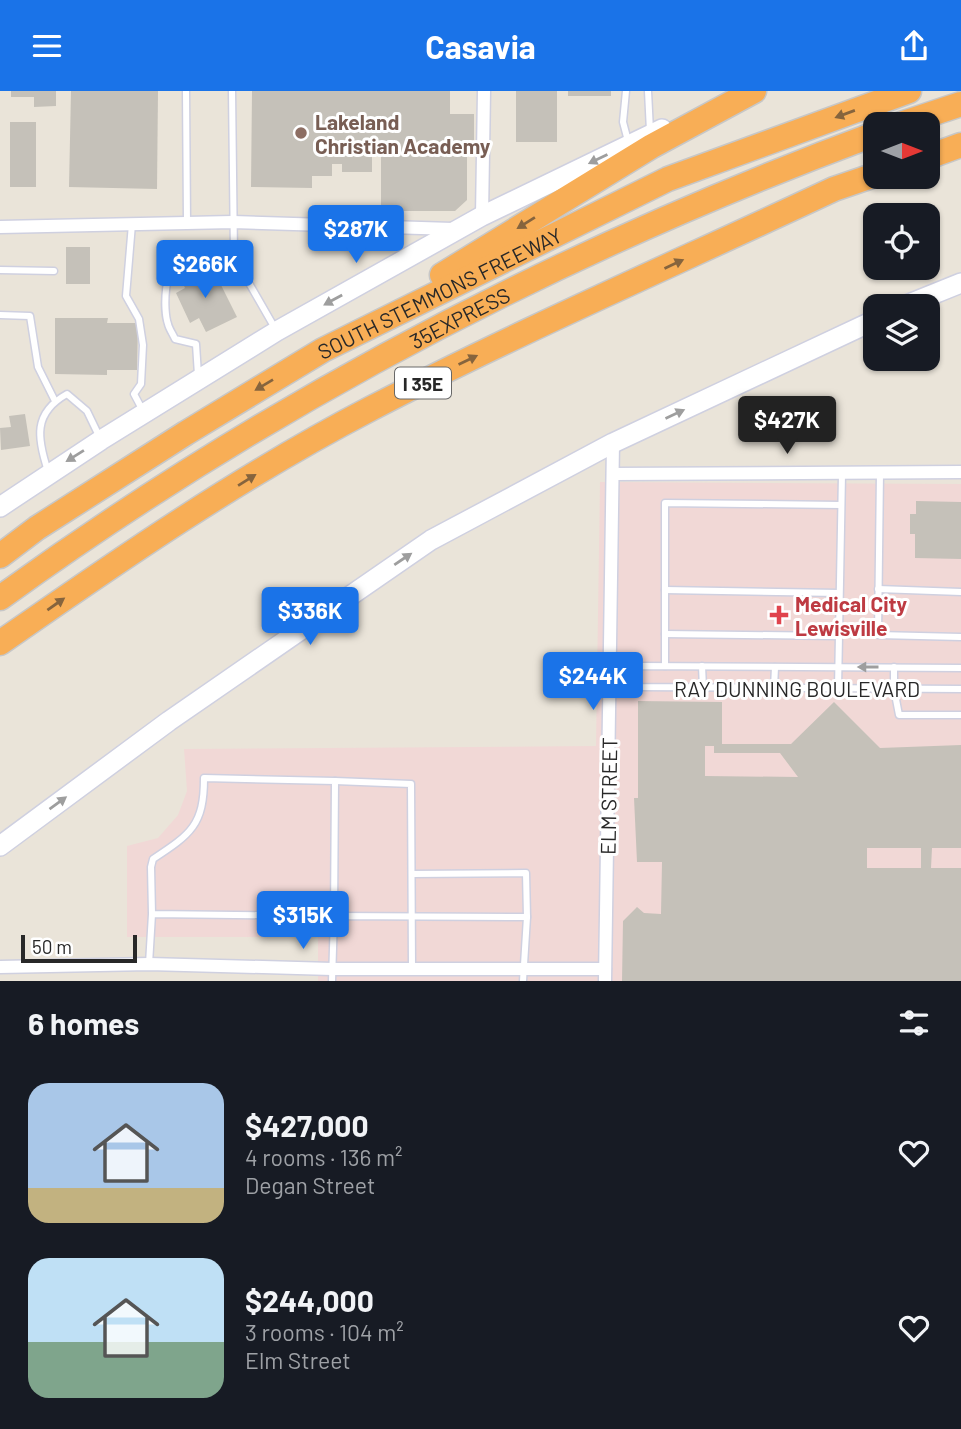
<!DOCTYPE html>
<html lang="en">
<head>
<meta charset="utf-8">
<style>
	body { margin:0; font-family:Barlow,sans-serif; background:#20242c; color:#f1f3f6; height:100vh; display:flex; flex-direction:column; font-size:26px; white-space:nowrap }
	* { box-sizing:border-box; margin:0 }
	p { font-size:23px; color:#9ea1a6 }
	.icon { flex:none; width:38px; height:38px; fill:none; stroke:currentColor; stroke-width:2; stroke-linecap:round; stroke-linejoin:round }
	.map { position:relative; height:890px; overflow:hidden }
	.panel { display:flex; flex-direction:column; background:#171b24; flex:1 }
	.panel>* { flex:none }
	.needle { width:46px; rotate:90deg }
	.fabs { position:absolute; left:863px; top:21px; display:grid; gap:14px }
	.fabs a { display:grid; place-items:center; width:77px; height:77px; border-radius:14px; background:#171b24; box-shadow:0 2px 5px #0004; font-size:35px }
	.scale { position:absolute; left:21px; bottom:18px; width:116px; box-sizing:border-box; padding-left:7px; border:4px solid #282828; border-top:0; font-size:19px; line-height:24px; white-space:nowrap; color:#282828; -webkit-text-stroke:5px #fff; paint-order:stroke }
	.price { position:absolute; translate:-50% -60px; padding:0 16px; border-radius:7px; background:#1a73e8; color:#fff; font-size:23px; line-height:46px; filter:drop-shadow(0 2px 4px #0008) }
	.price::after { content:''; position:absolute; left:50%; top:42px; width:21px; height:16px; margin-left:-10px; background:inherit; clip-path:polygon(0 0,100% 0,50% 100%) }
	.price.on { background:#222; color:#fff }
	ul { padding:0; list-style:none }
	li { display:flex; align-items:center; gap:21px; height:175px; padding:0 28px }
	li span { display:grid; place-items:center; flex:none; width:196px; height:140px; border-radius:21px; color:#555 }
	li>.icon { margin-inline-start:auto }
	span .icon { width:84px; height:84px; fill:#fffc; stroke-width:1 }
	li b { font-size:30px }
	h2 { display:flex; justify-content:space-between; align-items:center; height:84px; padding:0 28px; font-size:30px }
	header { display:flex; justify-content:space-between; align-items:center; height:91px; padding:0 28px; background:#1a73e8; color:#fff; font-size:32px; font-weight:700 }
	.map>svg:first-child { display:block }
	.medical { fill:#f1d8d6 }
	.building { fill:#c5c1b9; fill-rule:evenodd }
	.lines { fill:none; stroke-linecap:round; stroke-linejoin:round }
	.service-casing { stroke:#cfd0e0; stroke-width:9 }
	.minor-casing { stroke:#cfd0e0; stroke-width:15 }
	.secondary-casing { stroke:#cfd0e0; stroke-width:22 }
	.motorway-casing { stroke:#c7c7c7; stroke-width:27 }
	.service { stroke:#fff; stroke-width:6 }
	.minor { stroke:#fff; stroke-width:12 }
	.secondary { stroke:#fff; stroke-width:19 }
	.motorway { stroke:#f8ae56; stroke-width:24 }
	.oneway { fill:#86643d }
	.oneway2 { fill:#9e9e9e }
	.education-dot { fill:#8d6e63; stroke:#fff; stroke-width:2.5 }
	.health-dot { fill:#e0444e; stroke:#fff; stroke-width:2.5 }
	.labels { text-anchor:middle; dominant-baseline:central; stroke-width:6; stroke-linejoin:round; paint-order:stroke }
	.shield { fill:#fff; stroke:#686868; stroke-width:2 }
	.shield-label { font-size:19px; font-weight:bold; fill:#282828 }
	.education-label { font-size:21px; font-weight:bold; fill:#785e54; stroke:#fff; text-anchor:start }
	.street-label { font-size:21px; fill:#282828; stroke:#fff }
	.health-label { font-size:21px; font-weight:bold; fill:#be3a42; stroke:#fff; text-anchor:start }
</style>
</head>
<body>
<header><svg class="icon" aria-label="menu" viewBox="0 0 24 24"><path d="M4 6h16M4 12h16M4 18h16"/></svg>Casavia<svg class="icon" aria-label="share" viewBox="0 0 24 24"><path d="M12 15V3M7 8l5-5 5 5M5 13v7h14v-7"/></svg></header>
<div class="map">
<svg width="961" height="890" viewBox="0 0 961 890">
	<rect width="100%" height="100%" fill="#eae4d9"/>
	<!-- medical -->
	<path class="medical" d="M600,391L961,393V890H318V846H127V755L158,747L178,724L187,700L184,658L596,655Z"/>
	<!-- building -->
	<g class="building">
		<path d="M11,0H56V15L34,16V6H11Z"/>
		<path d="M71,0H158L157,98L69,96Z"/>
		<path d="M252,0H450V23H474V49H467V109L455,120H381V53H372V81H342V73H332V85H312V97L251,96Z"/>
		<rect x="516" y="0" width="41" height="51"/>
		<rect x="568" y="0" width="43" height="5"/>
		<rect x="10" y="31" width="26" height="65"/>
		<rect x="66" y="156" width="24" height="37"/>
		<path d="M199,175L206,189L216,184L237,226L206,241L199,227L190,232L176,202L185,197L180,185Z"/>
		<path d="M55,227H108L107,232H138L137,279H107V284L55,283Z"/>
		<path d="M25,323L30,355L1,359L0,337L11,336L9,325Z"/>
		<path d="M916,410L961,411V468L915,467V443H910V423H916Z"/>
		<path d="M638,610L722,611V653H791L834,611L880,657L961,654V757H932L931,777H961V890H622L623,830L637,816L644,822L661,823L662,771H637L634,707H638ZM705,655H714V662H780L798,686L705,685ZM867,757H921V777H867Z"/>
	</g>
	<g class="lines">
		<!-- service casing -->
		<g class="service-casing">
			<g id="service">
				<path d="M186,0L187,131"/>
				<path d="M232,0L234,166L276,239"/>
				<path d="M626,0L623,31L628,50"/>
				<path d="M648,0L650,40"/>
				<path d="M132,133L126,205L139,228L143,254L141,293L134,303L142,318"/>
				<path d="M0,179L54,180"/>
				<path d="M0,224L30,225L38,276L55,310"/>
				<path d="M198,284L196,253L175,248C173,243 169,238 168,233C163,219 164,175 180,168C194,162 218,166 234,166"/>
				<path d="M48,380C37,347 33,322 67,303L87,320L100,347"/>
				<path d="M880,381L878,544L961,546"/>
				<path d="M878,498L961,501"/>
				<path d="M665,499L839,502"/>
				<path d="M665,543L838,545"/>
				<path d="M665,575V412L841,414"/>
				<path d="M702,575L703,597"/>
				<path d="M894,576V598L899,624H961"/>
				<path d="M610,586L638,575L961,577"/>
				<path d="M610,586L640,596L961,598"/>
				<path d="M774,597L775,576"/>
				<path d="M838,598L842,383"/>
				<path d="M335,690L411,693L412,877"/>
				<path d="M412,783L526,782L527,826"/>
				<path d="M149,873L152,823L334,825L335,690L204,687C204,734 191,743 153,768L151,776L152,823"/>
				<path d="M332,890L334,825L527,826L523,890"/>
			</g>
		</g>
		<!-- minor casing -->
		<g class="minor-casing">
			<g id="minor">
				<path d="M482,125L484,0"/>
				<path d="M0,136L233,131L453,138"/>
				<path d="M613,383L961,381"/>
				<path d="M0,876L149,873L332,878H605"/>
				<path d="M605,890L613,352"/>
			</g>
		</g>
		<!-- secondary casing -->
		<g class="secondary-casing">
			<g id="secondary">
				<path d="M904,215L961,192"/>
				<path d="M0,416L101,349L277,240L482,125L662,38"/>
				<path d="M0,755L169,630L431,449L613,352L875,229"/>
			</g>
		</g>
		<!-- motorway casing -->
		<g class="motorway-casing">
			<g id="motorway">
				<path d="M901,33L961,13"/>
				<path d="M928,66L961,54"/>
				<path d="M442,184L652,55L754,0"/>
				<path id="s1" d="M0,465L37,437L186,342L323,259L668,88L909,0"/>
				<path id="s2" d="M0,507C268,313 565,158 875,43"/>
				<path d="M0,552C119,469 241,385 370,318C522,239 679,171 834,98L875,84"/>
			</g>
		</g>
		<!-- service -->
		<use href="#service" class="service"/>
		<!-- minor -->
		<use href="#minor" class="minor"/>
		<!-- secondary -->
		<use href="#secondary" class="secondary"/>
		<!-- motorway -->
		<use href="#motorway" class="motorway"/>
	</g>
	<!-- one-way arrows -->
	<defs><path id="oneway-solid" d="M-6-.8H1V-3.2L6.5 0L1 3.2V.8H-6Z" transform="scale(1.75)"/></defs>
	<g class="oneway">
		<use href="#oneway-solid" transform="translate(845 23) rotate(160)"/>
		<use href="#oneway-solid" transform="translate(526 132) rotate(148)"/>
		<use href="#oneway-solid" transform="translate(674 173) rotate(-25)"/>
		<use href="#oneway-solid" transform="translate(468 269) rotate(-26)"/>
		<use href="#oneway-solid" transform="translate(264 294) rotate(149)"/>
		<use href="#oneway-solid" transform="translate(247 389) rotate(-32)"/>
		<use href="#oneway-solid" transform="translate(56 513) rotate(-35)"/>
	</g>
	<g class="oneway2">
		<use href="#oneway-solid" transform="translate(598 68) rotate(154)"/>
		<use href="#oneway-solid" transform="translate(333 209) rotate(151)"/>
		<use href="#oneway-solid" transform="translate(675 323) rotate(-25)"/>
		<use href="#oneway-solid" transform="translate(75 365) rotate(148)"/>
		<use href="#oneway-solid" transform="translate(403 468) rotate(-34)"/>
		<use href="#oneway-solid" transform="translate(868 576) rotate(-180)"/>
		<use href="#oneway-solid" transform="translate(58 712) rotate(-36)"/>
	</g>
	<!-- markers -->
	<circle class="education-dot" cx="301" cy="42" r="7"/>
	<path class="health-dot" d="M775.5 513.5h7v7h7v7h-7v7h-7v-7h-7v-7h7z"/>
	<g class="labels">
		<!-- shield labels -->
		<rect class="shield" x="395" y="276.5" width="56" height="31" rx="5"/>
		<g class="shield-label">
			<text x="423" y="292">I 35E</text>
		</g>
		<!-- education labels -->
		<g class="education-label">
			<text x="315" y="30">Lakeland<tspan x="315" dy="24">Christian Academy</tspan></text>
		</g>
		<!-- street labels -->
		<g class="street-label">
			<text stroke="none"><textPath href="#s1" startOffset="513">SOUTH STEMMONS FREEWAY</textPath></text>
			<text stroke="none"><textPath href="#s2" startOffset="539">35EXPRESS</textPath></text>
			<text x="797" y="597">RAY DUNNING BOULEVARD</text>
			<text transform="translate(608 705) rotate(-89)">ELM STREET</text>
		</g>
		<!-- health labels -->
		<g class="health-label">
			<text x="795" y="512">Medical City<tspan x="795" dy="24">Lewisville</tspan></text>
		</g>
	</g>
</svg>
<div class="fabs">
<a><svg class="needle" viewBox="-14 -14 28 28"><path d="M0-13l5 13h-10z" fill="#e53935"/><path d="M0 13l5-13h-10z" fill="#9ea1a6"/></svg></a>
<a><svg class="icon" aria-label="locate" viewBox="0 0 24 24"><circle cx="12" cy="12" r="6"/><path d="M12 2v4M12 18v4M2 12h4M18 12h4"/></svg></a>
<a><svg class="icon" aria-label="layers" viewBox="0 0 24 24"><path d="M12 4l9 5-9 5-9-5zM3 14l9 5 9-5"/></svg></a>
</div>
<div class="scale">50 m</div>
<b class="price" style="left:356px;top:174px">$287K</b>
<b class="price" style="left:205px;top:209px">$266K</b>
<b class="price on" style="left:787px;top:365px">$427K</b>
<b class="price" style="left:310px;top:556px">$336K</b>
<b class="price" style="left:593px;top:621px">$244K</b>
<b class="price" style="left:303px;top:860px">$315K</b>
</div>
<section class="panel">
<h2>6 homes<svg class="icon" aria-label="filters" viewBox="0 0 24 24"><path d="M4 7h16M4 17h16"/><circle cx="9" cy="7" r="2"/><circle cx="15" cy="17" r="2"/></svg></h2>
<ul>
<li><span style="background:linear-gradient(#a9c7e8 75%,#c2b280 0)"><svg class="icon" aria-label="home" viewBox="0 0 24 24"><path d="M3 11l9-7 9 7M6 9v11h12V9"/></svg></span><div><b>$427,000</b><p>4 rooms · 136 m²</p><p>Degan Street</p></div><svg class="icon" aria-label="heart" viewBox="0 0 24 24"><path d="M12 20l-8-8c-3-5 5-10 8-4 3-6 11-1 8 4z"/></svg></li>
<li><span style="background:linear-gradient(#bfe0f5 60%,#7fa58c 0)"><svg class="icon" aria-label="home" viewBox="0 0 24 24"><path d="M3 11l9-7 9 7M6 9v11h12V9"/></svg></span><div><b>$244,000</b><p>3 rooms · 104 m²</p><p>Elm Street</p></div><svg class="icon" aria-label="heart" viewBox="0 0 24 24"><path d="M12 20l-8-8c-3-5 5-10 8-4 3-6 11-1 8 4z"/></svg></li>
</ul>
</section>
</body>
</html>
